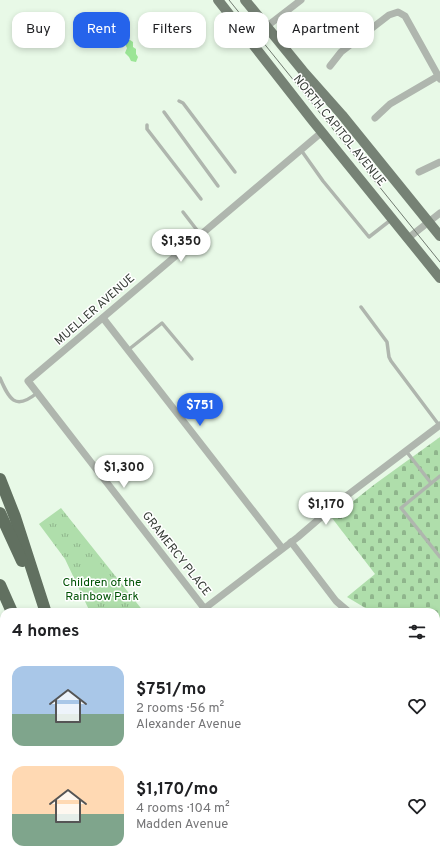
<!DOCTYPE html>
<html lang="en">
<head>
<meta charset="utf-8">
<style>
	body { margin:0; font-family:Overpass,sans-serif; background:#f2f2f2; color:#202124; height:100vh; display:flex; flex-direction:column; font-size:15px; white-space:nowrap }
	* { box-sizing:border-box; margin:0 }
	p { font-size:13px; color:#757577 }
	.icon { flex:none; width:22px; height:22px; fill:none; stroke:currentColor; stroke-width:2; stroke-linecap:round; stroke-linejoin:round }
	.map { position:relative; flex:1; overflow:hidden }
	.drawer { position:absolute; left:0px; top:608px; width:440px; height:256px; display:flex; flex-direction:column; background:#fff; border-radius:12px 12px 0 0; box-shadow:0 2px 6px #0003 }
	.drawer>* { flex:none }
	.top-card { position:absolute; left:12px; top:12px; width:416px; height:36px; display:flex; gap:8px }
	.price { position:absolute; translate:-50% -34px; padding:0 9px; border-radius:14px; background:#fff; color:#222; font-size:13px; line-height:26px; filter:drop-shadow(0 1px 2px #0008) }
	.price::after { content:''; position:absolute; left:50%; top:24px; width:12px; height:9px; margin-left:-6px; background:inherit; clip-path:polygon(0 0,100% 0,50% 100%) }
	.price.selected { background:#2563eb; color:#fff }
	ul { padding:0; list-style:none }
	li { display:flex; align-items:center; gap:12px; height:100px; padding:0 12px }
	li span { display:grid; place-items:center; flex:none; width:112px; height:80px; border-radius:12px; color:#555 }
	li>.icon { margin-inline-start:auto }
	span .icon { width:48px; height:48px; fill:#fffc; stroke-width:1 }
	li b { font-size:17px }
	h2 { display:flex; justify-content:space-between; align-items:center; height:48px; padding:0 12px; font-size:17px }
	.chip { padding:0 14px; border-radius:12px; background:#fff; box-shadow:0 2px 6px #0003; font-size:14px; line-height:36px }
	.chip.selected { background:#2563eb; color:#fff }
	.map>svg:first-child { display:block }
	.cemetery { fill:url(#cemetery-stones) }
	.park { fill:url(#park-tufts) }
	.pitch { fill:#afdeab }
	.water { fill:#9be596 }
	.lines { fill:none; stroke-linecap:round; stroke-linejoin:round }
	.lane { stroke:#afb6ae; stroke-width:3.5 }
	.street { stroke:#afb6ae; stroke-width:7 }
	.primary { stroke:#768275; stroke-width:10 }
	.highway { stroke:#617060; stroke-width:12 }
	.tram { stroke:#707a70; stroke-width:1 }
	.labels { text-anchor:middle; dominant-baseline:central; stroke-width:3; stroke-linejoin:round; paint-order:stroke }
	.street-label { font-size:12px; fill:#373e37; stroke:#fff }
	.park-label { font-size:12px; fill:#015305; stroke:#fff }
</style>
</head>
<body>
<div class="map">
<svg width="440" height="864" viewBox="0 0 440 864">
	<defs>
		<pattern id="cemetery-stones" width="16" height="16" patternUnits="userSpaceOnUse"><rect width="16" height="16" fill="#afdeab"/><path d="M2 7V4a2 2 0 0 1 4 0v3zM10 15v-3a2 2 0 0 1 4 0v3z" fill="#8fb58c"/></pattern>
		<pattern id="park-tufts" width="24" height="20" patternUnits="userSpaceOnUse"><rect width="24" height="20" fill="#afdeab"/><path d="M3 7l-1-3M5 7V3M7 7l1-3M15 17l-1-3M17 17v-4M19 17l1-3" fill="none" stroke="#8fb58c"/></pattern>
	</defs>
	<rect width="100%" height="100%" fill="#e8f9e7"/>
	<!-- cemetery -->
	<path class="cemetery" d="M440,437V694L436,697V612H372L347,597L375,574L332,518L375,484Z"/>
	<!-- park -->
	<path class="park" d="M61,508L144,612H90L65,559L39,524Z"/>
	<!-- pitch -->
	<path class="pitch" d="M98,561L119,587L102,600L82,574Z"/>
	<!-- water -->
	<path class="water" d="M127,40H130L133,42V47L136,49V54L138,57L136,62L131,61L129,57L125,53L127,48L125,44Z"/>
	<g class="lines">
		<!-- lane -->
		<g class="lane">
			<path d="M179,101L183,103L235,172"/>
			<path d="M164,112L218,186"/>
			<path d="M147,125V129L201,199"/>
			<path d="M301,150L323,181L369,237L392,219"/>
			<path d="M183,212L200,234"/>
			<path d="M361,307L387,342L389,357L391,361L439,425"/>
			<path d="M128,350L162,323L192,359"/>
			<path d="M0,378C9,399 15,411 37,393"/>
			<path d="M406,451L431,483"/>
			<path d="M440,476L401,508L440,557"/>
			<path d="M0,734L4,738"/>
			<path d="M42,864L48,861L55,864"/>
		</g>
		<!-- street -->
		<g class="street">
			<path d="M266,27L301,0"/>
			<path d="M330,66L341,52L389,15L398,12L405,16L440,79"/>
			<path d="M375,118L390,104L438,76"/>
			<path d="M419,172L440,162"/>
			<path d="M407,239L440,213"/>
			<path d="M103,318L282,548"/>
			<path d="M291,542L336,601L349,612"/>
			<path d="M204,608L28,381L322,132"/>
			<path d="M200,612L298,537L341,500L440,425"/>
			<path d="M0,763L4,760"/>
			<path d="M436,764L440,769"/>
			<path d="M0,796L4,801"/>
			<path d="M217,860L220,864"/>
			<path d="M296,860L299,864"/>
			<path d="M333,864L339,860"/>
		</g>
		<!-- primary -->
		<g class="primary">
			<path d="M218,0L312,120L440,278"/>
			<path d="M245,0L303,71L342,115L440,236"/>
		</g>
		<!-- highway -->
		<g class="highway">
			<path d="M0,479L15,517L45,610"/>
			<path d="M0,513L22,561"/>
			<path d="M0,585L12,612"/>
			<path d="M114,860L115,864"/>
			<path d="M130,860L132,864"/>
			<path d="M165,860L167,864"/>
			<path d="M180,860L183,864"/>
		</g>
		<!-- tram -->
		<path class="tram" d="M229,0L440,262"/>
	</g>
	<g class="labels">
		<!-- street labels -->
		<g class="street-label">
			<text transform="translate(339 131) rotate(51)">NORTH CAPITOL AVENUE</text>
			<text transform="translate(95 310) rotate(-41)">MUELLER AVENUE</text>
			<text transform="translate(176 554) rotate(52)">GRAMERCY PLACE</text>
		</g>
		<!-- park labels -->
		<g class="park-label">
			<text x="102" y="583">Children of the<tspan x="102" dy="14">Rainbow Park</tspan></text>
		</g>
	</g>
</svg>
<b class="price" style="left:181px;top:263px">$1,350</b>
<b class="price selected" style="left:200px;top:427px">$751</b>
<b class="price" style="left:124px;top:489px">$1,300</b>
<b class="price" style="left:326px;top:526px">$1,170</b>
<div class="top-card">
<a class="chip">Buy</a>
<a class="chip selected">Rent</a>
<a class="chip">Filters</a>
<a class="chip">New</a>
<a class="chip">Apartment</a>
</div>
<section class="drawer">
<h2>4 homes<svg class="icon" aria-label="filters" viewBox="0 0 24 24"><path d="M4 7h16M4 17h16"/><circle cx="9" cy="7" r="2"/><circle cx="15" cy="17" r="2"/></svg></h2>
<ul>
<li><span style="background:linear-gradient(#a9c7e8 60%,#7fa58c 0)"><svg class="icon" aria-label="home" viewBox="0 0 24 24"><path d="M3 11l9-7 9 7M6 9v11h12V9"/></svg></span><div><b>$751/mo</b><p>2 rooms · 56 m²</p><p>Alexander Avenue</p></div><svg class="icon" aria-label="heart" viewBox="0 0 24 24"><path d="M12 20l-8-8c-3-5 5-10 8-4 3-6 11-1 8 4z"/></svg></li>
<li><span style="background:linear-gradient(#ffd9b3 60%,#7fa58c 0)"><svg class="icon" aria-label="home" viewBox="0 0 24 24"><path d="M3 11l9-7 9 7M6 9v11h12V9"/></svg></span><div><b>$1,170/mo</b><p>4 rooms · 104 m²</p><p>Madden Avenue</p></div><svg class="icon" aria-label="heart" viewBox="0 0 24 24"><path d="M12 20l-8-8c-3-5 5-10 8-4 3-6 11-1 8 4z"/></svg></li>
</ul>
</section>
</div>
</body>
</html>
